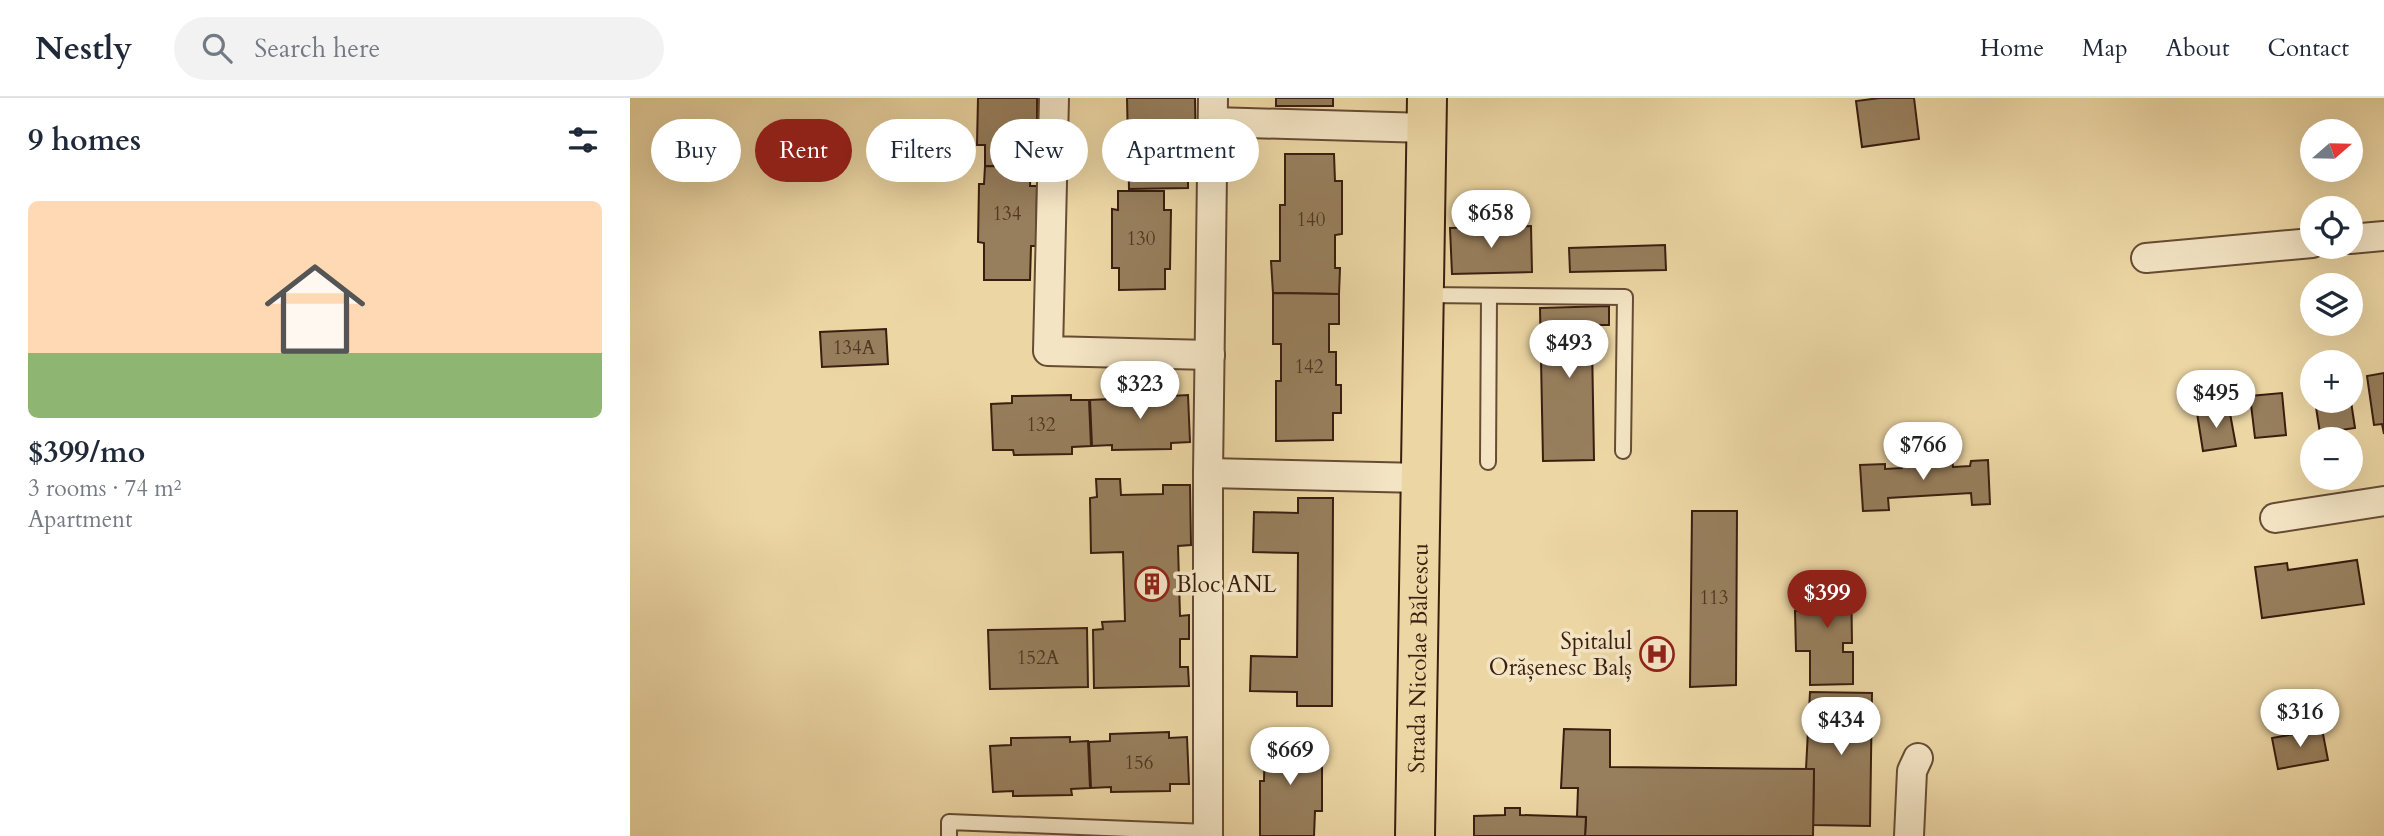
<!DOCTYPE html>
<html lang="en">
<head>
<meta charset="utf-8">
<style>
	body { margin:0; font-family:Cardo,serif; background:#f2f2f3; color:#1f2937; height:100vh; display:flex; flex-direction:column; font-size:26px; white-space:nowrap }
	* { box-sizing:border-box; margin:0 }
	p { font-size:23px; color:#747a83 }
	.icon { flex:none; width:38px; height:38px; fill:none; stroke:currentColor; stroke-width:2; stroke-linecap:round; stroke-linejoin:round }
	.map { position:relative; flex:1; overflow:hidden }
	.drawer { display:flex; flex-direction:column; background:#fff; width:630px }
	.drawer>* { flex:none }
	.banner { position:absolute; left:21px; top:21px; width:665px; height:63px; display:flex; gap:14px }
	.needle { width:46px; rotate:70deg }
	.buttons { position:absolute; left:1670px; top:21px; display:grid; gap:14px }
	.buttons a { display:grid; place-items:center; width:63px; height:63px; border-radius:50%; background:#fff; box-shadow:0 7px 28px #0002; font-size:35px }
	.price { position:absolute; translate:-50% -60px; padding:0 16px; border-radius:24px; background:#fff; color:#222; font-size:23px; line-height:46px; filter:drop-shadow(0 2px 4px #0008) }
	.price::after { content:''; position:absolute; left:50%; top:42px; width:21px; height:16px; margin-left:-10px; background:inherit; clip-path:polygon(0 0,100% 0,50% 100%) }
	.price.on { background:#8f2418; color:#fff }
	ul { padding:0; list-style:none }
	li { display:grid; align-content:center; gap:14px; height:371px; padding:0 28px }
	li+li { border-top:2px solid #e0e1e3 }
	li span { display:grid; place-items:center; height:217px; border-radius:10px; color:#555 }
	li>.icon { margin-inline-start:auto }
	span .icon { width:126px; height:126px; fill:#fffc; stroke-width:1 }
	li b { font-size:30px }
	h2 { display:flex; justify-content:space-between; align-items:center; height:84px; padding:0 28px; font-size:30px }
	.pill { padding:0 24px; border-radius:32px; background:#fff; box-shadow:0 7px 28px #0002; font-size:24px; line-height:63px }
	.pill.on { background:#8f2418; color:#fff }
	header { display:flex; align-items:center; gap:42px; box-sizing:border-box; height:98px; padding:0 35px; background:#fff; border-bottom:2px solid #e0e1e3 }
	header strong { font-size:33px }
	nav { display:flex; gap:38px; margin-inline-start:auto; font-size:24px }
	.search { width:490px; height:63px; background:#f2f2f3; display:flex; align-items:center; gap:18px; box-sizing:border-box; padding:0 24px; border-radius:38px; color:#747a83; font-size:26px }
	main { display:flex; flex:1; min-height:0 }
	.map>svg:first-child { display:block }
	.building { fill:#977e5c; stroke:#3a1e0f; stroke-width:2 }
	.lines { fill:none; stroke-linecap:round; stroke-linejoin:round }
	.lane-casing { stroke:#664c34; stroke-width:18 }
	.street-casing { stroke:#664c34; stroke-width:32 }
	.primary-casing { stroke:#3a1e0f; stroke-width:42 }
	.lane { stroke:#f3e4c4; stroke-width:14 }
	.street { stroke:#f3e4c4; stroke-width:28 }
	.primary { stroke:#ecd6a4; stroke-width:38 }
	.labels { text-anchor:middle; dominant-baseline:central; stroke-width:7; stroke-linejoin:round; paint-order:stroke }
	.number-label { font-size:19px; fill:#513622 }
	.poi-label { font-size:23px; fill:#3a1e0f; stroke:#f3e4c4; text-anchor:start }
	.street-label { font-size:23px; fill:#3a1e0f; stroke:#f3e4c4 }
</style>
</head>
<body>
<header>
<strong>Nestly</strong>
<div class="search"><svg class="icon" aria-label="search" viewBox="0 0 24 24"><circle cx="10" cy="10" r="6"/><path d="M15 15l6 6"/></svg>Search here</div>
<nav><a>Home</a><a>Map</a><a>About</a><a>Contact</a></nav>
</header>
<main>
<section class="drawer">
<h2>9 homes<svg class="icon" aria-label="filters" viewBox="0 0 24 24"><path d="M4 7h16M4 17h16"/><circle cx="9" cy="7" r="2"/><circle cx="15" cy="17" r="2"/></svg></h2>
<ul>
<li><span style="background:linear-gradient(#ffd9b3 70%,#8fb573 0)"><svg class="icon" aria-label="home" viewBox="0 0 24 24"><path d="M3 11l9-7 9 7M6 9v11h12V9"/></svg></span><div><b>$399/mo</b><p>3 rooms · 74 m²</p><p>Apartment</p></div></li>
</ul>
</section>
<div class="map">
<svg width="1754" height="738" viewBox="0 0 1754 738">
	<rect width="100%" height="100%" fill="#ecd6a4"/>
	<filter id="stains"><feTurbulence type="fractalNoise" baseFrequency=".00286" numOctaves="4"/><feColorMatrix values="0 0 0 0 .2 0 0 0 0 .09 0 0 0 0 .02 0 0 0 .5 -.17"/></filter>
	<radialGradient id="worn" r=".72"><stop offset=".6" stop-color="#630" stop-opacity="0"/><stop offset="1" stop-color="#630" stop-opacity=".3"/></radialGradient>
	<!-- building -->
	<g class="building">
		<path d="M348,0H407V48H402L401,68H355V47H347Z"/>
		<path d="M497,0H565L566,61H558V90L499,91Z"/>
		<rect x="646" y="0" width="57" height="8"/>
		<path d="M1250,0H1284L1289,41L1232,49L1226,3Z"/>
		<path d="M655,56H704L705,83H712V136L705,137V170H710L709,196L643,195L641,163H650V107H655Z"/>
		<path d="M355,68L401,69L400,88H407L406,148H401L400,182H354V145L348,144L349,86H354Z"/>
		<path d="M488,93H534V112H541L540,171H535V191L489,192V170H482V111L488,112Z"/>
		<path d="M901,128L902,174L822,176L820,130Z"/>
		<path d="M1035,147L1036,172L940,174L939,150Z"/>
		<path d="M643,195L709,196V226H699V254H706V287H711V315H703V342L646,343V283H651V246H643Z"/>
		<path d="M979,208V227H970V244H962L964,362L913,363L910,210Z"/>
		<path d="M256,231L258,266L192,269L190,234Z"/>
		<path d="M1754,275V336L1752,326L1744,327L1737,278Z"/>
		<path d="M540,293V298L558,297L560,344L541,345V351L482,352V347L462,348L460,302L481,301V294Z"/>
		<path d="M1652,295L1656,337L1625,340L1620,298Z"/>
		<path d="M441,297V302H459L461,348L442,349V356L384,357L383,352H363L361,306L382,305V298Z"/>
		<path d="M1720,297L1725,330L1690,335L1685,303H1720Z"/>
		<path d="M1599,310L1606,348L1573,353L1567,315Z"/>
		<path d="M1322,361L1323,369L1340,368L1341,363L1358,362L1360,406L1342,407L1341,395L1258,400L1259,412L1233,413L1230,367L1255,366V371L1272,370V364Z"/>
		<path d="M466,381H490L491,397L533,396V387H560L561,447L548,448L550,518L559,517V541H550V569H558L559,588L464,590L463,532L473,531L472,524L495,523L493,454L461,455L460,400L467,399Z"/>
		<path d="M668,400H703L702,608H667V594L620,593L621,558L667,559L668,455L623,454L624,414L668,415Z"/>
		<path d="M1062,413H1107L1106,587L1060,589Z"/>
		<path d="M1727,462L1734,506L1632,520L1625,469L1657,465L1658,472Z"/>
		<path d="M1221,477L1222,545H1213V554H1223V586L1180,587V553H1166L1165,513H1180L1179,478Z"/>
		<path d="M457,530L458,589L360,591L358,532Z"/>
		<path d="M1180,594L1242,595L1240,728L1183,727L1184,671H1176Z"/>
		<path d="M934,631L980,632V669L1184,671L1183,738H955L956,719H947L948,690H931Z"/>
		<path d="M1692,631L1698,662L1648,671L1642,640Z"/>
		<path d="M539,634V640L557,639L559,686H540V693L481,694V689L461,690L459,644L480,643V636Z"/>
		<path d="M635,638H684V660L692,659V713H685L684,738H630V683H634Z"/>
		<path d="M440,639V644L458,643L460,690L441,691L442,697L383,698V693L363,694L360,648L381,647V640Z"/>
		<path d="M875,710H890V717L956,719L955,738H844V718L875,717Z"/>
	</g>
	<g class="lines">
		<!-- lane casing -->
		<g class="lane-casing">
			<g id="lane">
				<path d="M795,197L995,199L993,353"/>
				<path d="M858,364L859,198"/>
				<path d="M319,738V724L578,734"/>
			</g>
		</g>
		<!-- street casing -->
		<g class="street-casing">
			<g id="street">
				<path d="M424,0L418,253L580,257"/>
				<path d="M583,24L797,30"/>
				<path d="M1720,141L1754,138"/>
				<path d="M1516,160L1682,145"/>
				<path d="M578,375L791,380"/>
				<path d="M1645,420L1754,403"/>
				<path d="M578,738V375L583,0"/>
				<path d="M1279,738L1282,673L1288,660"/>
			</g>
		</g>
		<!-- primary casing -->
		<g class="primary-casing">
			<g id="primary">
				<path id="s1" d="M785,738L797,0"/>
			</g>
		</g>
		<!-- lane -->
		<use href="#lane" class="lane"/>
		<!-- street -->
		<use href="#street" class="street"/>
		<!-- primary -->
		<use href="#primary" class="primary"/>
	</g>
	<!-- icons -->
	<defs>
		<g id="building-ring" transform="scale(1.75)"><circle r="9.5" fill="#f3e4c4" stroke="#8f2418" stroke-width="1.5"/><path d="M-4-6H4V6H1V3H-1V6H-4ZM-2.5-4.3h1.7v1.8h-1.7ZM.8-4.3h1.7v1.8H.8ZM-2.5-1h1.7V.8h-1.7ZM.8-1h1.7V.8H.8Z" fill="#8f2418"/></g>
		<g id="hospital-ring" transform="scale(1.75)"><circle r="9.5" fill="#f3e4c4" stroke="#8f2418" stroke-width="1.5"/><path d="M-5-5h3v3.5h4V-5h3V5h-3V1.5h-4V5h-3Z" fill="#8f2418"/></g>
	</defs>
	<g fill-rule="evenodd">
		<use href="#building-ring" x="522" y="486"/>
		<use href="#hospital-ring" x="1027" y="556"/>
	</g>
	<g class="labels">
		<!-- number labels -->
		<g class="number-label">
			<text x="377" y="116">134</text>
			<text x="681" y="122">140</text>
			<text x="511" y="141">130</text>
			<text x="224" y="250">134A</text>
			<text x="679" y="269">142</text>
			<text x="411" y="327">132</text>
			<text x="1084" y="500">113</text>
			<text x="408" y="560">152A</text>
			<text x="509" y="665">156</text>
		</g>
		<!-- poi labels -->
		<g class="poi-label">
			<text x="546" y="486">Bloc ANL</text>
			<text x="1002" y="543" text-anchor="end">Spitalul<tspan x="1002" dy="26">Orășenesc Balș</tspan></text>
		</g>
		<!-- street labels -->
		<g class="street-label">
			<text stroke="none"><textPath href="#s1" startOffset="178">Strada Nicolae Bălcescu</textPath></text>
		</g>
	</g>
	<rect width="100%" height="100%" filter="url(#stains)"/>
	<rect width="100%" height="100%" fill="url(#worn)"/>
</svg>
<div class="buttons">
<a><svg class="needle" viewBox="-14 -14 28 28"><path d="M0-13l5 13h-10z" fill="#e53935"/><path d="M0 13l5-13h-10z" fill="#747a83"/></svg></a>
<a><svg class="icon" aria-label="locate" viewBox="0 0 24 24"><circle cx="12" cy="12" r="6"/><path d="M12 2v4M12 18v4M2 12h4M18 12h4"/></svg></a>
<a><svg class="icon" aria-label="layers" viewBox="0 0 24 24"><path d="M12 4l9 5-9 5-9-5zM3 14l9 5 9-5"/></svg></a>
<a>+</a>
<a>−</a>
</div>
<b class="price" style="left:861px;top:152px">$658</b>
<b class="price" style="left:939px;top:282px">$493</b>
<b class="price" style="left:510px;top:323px">$323</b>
<b class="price" style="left:1586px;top:332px">$495</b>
<b class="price" style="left:1293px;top:384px">$766</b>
<b class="price on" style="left:1197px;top:532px">$399</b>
<b class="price" style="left:1670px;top:651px">$316</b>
<b class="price" style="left:1211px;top:659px">$434</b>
<b class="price" style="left:660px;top:689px">$669</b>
<div class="banner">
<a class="pill">Buy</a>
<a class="pill on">Rent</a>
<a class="pill">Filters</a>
<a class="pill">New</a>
<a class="pill">Apartment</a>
</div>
</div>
</main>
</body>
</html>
